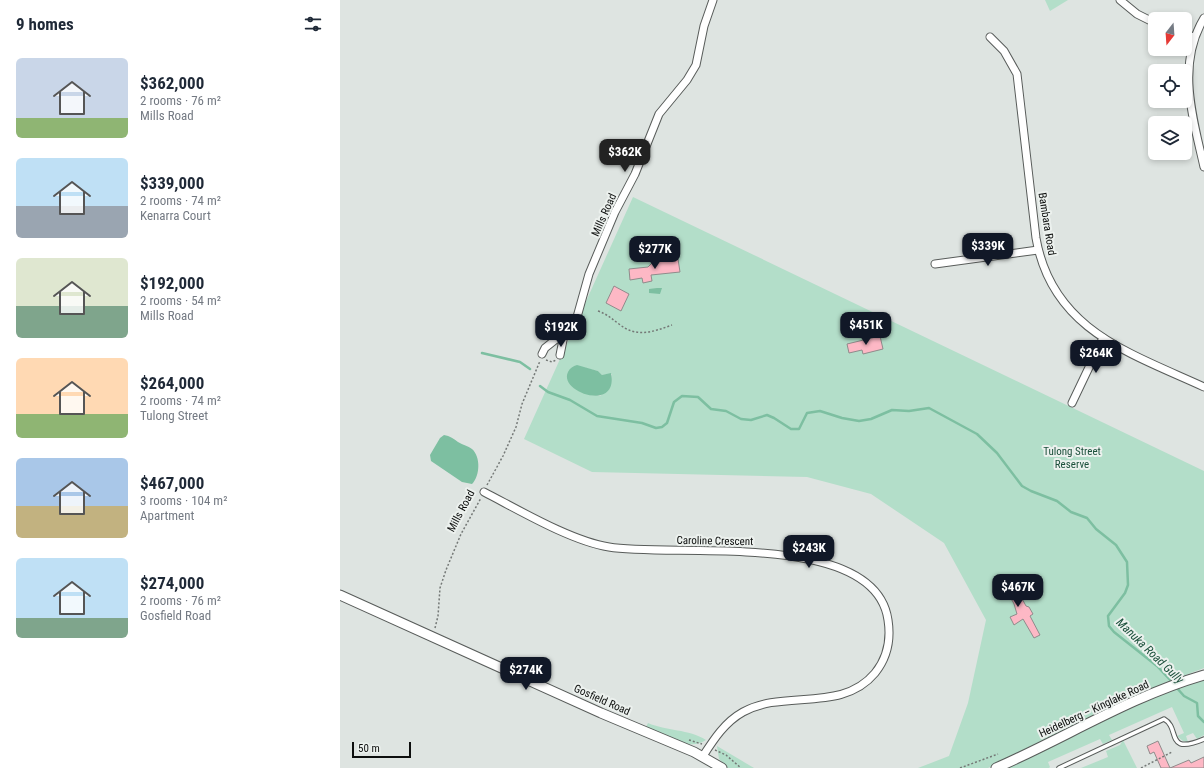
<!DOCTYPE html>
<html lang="en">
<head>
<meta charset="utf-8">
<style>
	body { margin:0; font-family:"Roboto Condensed",sans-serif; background:#f2f2f3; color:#1f2937; height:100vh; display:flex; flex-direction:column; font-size:15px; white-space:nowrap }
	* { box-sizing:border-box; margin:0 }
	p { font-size:13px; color:#747a83 }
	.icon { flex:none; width:22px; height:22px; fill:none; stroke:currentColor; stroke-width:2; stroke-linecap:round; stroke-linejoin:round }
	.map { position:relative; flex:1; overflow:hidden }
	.panel { display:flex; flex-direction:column; background:#fff; width:340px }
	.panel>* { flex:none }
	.needle { width:26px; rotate:197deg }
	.buttons { position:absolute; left:808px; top:12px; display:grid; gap:8px }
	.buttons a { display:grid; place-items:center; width:44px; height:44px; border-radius:6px; background:#fff; box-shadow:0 2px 6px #0003; font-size:20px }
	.scale { position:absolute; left:12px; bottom:10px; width:59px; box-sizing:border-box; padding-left:4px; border:2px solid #0d0f0e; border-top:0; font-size:11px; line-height:14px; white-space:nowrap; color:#0d0f0e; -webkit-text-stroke:3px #ecf1ee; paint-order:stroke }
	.price { position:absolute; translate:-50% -34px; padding:0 9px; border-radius:8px; background:#111827; color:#fff; font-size:13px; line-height:26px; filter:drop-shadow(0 1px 2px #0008) }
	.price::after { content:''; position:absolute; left:50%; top:24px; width:12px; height:9px; margin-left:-6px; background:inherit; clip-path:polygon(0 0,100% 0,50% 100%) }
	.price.active { background:#222; color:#fff }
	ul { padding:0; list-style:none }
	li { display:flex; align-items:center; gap:12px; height:100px; padding:0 16px }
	li span { display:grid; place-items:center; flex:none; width:112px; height:80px; border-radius:6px; color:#555 }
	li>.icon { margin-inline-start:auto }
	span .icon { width:48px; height:48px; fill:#fffc; stroke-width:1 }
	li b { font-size:17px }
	h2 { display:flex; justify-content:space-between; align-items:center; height:48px; padding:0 16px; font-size:17px }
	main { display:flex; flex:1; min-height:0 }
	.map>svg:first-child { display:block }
	.green { fill:#b3dec9; fill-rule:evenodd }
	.water { fill:#7dbfa1 }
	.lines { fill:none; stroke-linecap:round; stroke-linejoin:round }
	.stream { stroke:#7dbfa1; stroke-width:2.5 }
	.building { fill:#fdb8c5; stroke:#908b8b }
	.lane-casing { stroke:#585c5a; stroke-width:5.5 }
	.street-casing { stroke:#585c5a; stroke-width:9 }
	.secondary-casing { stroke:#585c5a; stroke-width:11 }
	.path { stroke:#747876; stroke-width:1.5; stroke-dasharray:2 2; stroke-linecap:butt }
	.lane { stroke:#fff; stroke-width:3.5 }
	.street { stroke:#fff; stroke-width:7 }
	.secondary { stroke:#fff; stroke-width:9 }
	.labels { text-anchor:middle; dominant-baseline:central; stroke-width:4; stroke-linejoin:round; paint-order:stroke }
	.street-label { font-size:11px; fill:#0d0f0e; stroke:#ecf1ee }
	.park-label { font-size:11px; fill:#1c503b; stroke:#ecf1ee }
	.water-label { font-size:12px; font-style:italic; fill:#1c513c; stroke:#ecf1ee }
</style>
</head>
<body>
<main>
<section class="panel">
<h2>9 homes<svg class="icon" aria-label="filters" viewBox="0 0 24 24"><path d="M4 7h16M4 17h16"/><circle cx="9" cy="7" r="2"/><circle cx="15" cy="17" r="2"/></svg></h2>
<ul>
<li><span style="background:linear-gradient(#c9d6e8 75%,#8fb573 0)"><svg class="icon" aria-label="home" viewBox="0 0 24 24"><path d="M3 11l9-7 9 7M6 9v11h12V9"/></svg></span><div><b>$362,000</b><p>2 rooms · 76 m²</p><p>Mills Road</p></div></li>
<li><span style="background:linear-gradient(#bfe0f5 60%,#9aa5b1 0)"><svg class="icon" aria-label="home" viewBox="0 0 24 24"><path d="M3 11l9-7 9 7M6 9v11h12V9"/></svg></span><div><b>$339,000</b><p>2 rooms · 74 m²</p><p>Kenarra Court</p></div></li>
<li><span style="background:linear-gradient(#dfe7d0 60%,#7fa58c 0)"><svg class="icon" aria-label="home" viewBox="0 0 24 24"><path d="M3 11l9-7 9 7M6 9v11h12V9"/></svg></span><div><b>$192,000</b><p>2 rooms · 54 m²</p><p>Mills Road</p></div></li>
<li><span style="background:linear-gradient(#ffd9b3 70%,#8fb573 0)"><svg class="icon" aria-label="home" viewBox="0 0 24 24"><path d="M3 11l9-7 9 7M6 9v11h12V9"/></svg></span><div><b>$264,000</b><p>2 rooms · 74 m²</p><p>Tulong Street</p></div></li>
<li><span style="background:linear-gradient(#a9c7e8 60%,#c2b280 0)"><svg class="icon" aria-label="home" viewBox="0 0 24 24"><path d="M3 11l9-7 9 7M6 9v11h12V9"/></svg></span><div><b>$467,000</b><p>3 rooms · 104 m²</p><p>Apartment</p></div></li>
<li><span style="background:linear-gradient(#bfe0f5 75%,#7fa58c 0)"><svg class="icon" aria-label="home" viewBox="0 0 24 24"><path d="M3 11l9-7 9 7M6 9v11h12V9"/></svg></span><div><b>$274,000</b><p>2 rooms · 76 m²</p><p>Gosfield Road</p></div></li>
</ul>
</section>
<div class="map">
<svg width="864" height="768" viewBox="0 0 864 768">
	<rect width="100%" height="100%" fill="#dee4e1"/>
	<!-- green -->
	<g class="green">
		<path d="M705,0H728L710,11Z"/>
		<path d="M293,197L864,471V668L822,684L823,686L648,768H578L609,756L628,703L646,620L604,543L531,494L467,477L252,472L184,439ZM274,286L289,294L281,310L266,303ZM242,367L258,371L262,375L272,374L269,389L260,396L250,395Z"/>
		<path d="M864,679V735L857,739L853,733L846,736L848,742L843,741L837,736L844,733L832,707L769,735L772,740L763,744L760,739L708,762L710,767L709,768H665L798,704Z"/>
		<path d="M308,723C326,731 349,729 366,740C348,752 323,735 305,729Z"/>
		<path d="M783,740L797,768H741L768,757L766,751L780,745Z"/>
		<path d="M377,746L414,768H388L379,759Z"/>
	</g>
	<!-- water -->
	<g class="water">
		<path d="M317,288H322L320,294L309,293V289Z"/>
		<path d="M237,365L258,371L262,375L271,373C279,413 218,392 228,372C230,368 233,366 237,365Z"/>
		<path d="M104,435C110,436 114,439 118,442C123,445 128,446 132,449C141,457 140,476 132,484L122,482L91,461L90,455L100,438Z"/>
	</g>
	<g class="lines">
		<!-- stream -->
		<g class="stream">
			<path d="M142,353L180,362L190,369"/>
			<path d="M200,386L208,392L230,400L257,416L302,423L316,428L322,427L327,423L334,402L342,396L358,397L371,409L386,411L401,419L411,420L427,415L434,418L451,429H459L467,413L480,411L502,418L519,421L531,419L552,410L569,411L589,408L637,434L657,453L682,486L691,491L717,501L731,512L747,518L756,529L776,545L787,562L788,585L785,593L768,616L769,626L774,632L817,666L833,683"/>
			<path d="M836,687L844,696L857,703L858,716L864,722"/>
		</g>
	</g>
	<!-- building -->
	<g class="building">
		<path d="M338,259L340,272L311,275L312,281L303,283L302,278L290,280L289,269L308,267L313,262Z"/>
		<path d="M274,286L289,294L281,311L266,303Z"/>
		<path d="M540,336L543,349L523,354L522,350L509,353L507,344Z"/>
		<path d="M665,582L669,589L679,593L686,606L689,607L693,614L690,616L700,635L694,638L683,619L674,625L670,617L677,614L674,604L672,600L658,595L654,588Z"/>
		<path d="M818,741L830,768L849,760L851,763L864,757V768H821L814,752L810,754L807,746Z"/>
	</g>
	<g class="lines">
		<!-- lane casing -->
		<g class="lane-casing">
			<path id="lane" d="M719,768L824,719C841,728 824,756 864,739"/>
		</g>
		<!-- street casing -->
		<g class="street-casing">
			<g id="street">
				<path d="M780,0L797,14L815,23"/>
				<path d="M864,18C836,65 853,118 864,167"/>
				<path d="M845,34L854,37"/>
				<path d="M650,37L664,51L677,74L696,238C712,330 790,353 864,387"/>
				<path d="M595,264L698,250"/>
				<path d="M202,354L205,348L225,332"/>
				<path d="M220,355L224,335L237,317L249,274L275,212L295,174L319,114L347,80L356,65L364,26L373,0"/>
				<path d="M732,403L763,338"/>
				<path d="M144,492C179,510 231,541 269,547C334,558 535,529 548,620C551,639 547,658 535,673C502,713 444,689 403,712C385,722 374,739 363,756"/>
			</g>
		</g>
		<!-- secondary casing -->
		<g class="secondary-casing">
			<g id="secondary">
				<path d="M0,595L261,713L354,752L382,768"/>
				<path d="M656,768C725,738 791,696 864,675"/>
			</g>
		</g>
		<!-- path -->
		<g class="path">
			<path d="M258,311C267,314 272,319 279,324C296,338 313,332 332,325"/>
			<path d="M206,360L212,362L216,360"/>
			<path d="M147,485L163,456L176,427L182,404L200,361"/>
			<path d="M95,628L98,616L100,588L106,570L121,534L141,498"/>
			<path d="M349,740L362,744"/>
			<path d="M375,750L386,755L401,768"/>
			<path d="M620,768L658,754"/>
			<path d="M801,768L832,752"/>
		</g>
		<!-- lane -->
		<use href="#lane" class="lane"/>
		<!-- street -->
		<use href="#street" class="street"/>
		<!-- secondary -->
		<use href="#secondary" class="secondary"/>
	</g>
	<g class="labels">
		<!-- street labels -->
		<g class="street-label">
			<text transform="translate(264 215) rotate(-66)">Mills Road</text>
			<text transform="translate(707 224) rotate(81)">Bambara Road</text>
			<text transform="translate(121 511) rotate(-62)">Mills Road</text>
			<text transform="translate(375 541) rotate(1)">Caroline Crescent</text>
			<text transform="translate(262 700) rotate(24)">Gosfield Road</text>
			<text transform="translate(754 709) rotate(-25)">Heidelberg – Kinglake Road</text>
		</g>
		<!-- park labels -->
		<g class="park-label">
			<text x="732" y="451">Tulong Street<tspan x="732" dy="13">Reserve</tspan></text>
		</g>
		<!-- water labels -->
		<g class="water-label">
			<text transform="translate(810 651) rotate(44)">Manuka Road Gully</text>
		</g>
	</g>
</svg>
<div class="buttons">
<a><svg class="needle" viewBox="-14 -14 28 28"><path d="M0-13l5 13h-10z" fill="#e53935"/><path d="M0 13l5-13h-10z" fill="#747a83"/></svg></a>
<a><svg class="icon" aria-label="locate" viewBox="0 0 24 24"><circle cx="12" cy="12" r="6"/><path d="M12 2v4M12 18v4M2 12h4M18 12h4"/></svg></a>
<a><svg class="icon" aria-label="layers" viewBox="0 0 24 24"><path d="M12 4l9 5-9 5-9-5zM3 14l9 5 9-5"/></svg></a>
</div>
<div class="scale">50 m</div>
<b class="price active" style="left:285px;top:173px">$362K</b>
<b class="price" style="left:648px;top:267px">$339K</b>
<b class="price" style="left:315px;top:270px">$277K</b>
<b class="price" style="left:526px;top:346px">$451K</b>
<b class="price" style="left:221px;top:348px">$192K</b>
<b class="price" style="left:756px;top:374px">$264K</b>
<b class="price" style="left:469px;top:569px">$243K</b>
<b class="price" style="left:678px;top:608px">$467K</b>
<b class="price" style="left:186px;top:691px">$274K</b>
</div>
</main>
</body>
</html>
